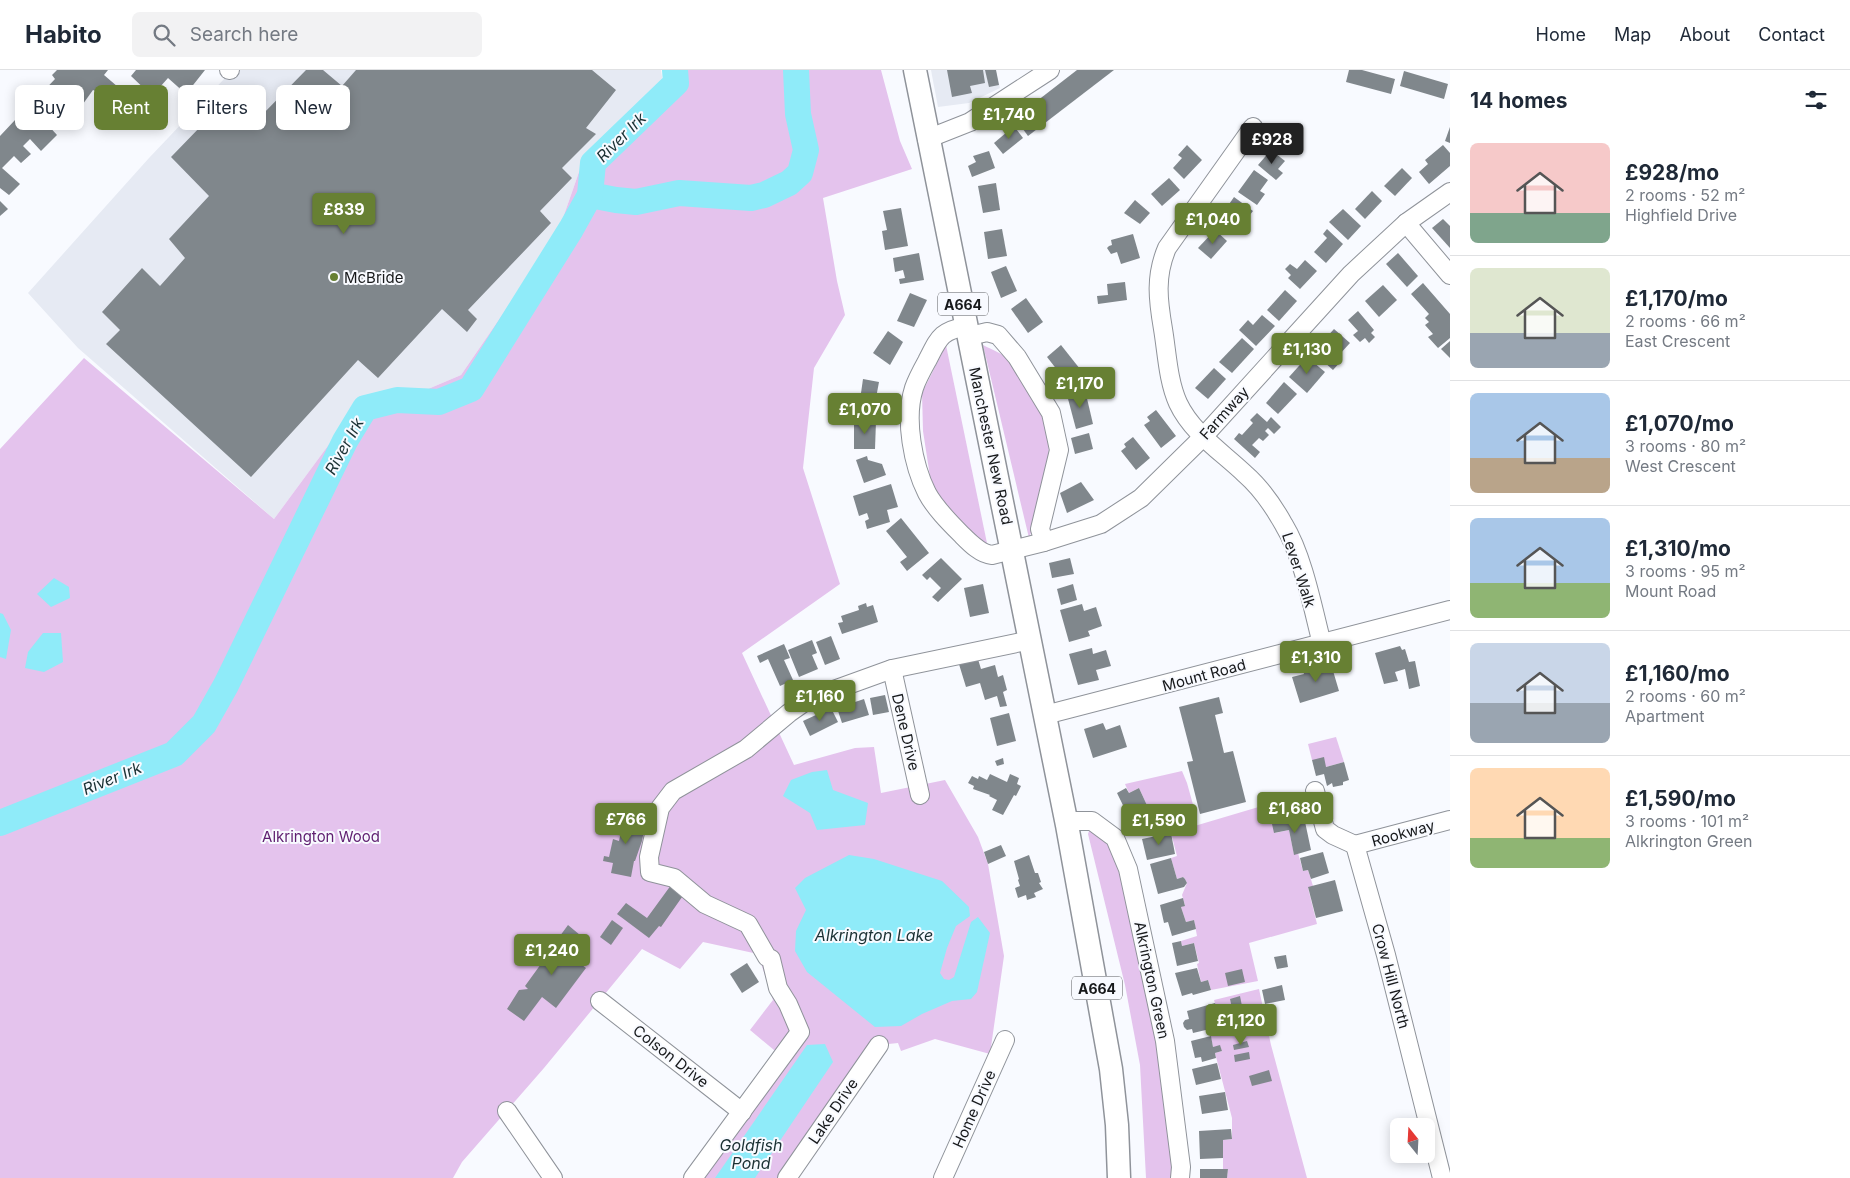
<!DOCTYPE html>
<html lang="en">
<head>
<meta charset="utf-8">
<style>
	body { margin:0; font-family:Inter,sans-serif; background:#f2f2f3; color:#1f2937; height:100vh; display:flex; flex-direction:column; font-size:19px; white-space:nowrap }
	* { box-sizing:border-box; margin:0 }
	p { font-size:16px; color:#747a83 }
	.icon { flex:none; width:28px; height:28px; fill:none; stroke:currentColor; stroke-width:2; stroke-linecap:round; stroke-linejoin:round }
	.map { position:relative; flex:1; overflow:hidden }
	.drawer { display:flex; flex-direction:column; background:#fff; width:400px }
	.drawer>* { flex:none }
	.guide { position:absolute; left:15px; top:15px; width:475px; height:45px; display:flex; gap:10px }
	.needle { width:32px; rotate:342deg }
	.controls { position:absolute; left:1390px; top:1048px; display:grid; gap:10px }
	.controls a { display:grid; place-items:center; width:45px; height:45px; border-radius:8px; background:#fff; box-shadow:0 2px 12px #0003; font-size:25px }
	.price { position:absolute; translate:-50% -42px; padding:0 11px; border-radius:5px; background:#678033; color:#fff; font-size:16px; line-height:32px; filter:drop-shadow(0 1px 2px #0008) }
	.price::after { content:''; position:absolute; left:50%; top:30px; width:15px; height:11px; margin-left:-8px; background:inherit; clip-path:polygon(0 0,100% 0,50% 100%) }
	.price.on { background:#222; color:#fff }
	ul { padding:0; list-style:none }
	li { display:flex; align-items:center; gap:15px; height:125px; padding:0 20px }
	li+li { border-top:1px solid #e0e1e3 }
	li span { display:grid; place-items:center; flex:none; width:140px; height:100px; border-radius:8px; color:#555 }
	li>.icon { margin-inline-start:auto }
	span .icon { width:60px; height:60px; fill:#fffc; stroke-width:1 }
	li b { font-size:21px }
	h2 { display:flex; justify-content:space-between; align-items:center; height:60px; padding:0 20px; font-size:21px }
	.tag { padding:0 18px; border-radius:8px; background:#fff; box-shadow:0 2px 12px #0003; font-size:18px; line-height:45px }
	.tag.on { background:#678033; color:#fff }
	header { display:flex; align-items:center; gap:30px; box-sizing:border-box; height:70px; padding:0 25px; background:#fff; border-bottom:1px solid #e0e1e3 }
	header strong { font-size:24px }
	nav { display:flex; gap:28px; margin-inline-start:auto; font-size:18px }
	.search { width:350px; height:45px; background:#f2f2f3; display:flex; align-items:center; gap:12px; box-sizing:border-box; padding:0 18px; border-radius:8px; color:#747a83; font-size:19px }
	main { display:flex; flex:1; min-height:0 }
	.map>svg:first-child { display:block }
	.built { fill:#e6eaf3 }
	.green { fill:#e4c3ed }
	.water { fill:#8febf9 }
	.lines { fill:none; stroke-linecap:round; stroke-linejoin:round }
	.river { stroke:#8febf9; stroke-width:26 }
	.building { fill:#80878c }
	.minor-casing { stroke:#8f939a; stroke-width:20 }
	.major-casing { stroke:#8f939a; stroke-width:25 }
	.minor { stroke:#fff; stroke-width:18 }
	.major { stroke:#fff; stroke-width:22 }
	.poi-dot { fill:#678033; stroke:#f8faff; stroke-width:2 }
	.labels { text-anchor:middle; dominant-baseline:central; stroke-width:4; stroke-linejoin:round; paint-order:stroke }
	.shield { fill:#f8faff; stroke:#5a5c5f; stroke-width:1 }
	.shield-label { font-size:14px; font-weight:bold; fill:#17191b }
	.poi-label { font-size:15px; fill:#17191b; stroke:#f8faff; text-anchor:start }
	.street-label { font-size:15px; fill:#17191b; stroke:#f8faff }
	.park-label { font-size:15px; fill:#5f1e70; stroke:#f8faff }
	.water-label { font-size:16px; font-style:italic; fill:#1b3134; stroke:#f8faff }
</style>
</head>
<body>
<header>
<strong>Habito</strong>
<div class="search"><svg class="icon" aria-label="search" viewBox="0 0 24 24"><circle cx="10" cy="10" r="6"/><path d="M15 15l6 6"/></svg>Search here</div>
<nav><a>Home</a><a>Map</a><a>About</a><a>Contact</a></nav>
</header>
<main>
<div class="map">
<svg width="1450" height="1108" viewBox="0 0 1450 1108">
	<rect width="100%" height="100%" fill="#f8faff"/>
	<!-- built -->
	<g class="built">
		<path d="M230,0H661L663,13L589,88L579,102L557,165L461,305L428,319L372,326L347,345L330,373L274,449L78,278L28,223L149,88L225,8Z"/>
		<path d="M931,0H996L1000,18L969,33L938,37Z"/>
	</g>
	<!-- green -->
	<g class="green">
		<path d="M675,0H881L900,71L912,99L823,128L837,211L845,245L814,298L803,398L840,514L742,583L794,695L855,678L874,677L881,723L945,710L978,767L988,794L1004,886L990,984L935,969L901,981L898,973L879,975L787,1108H696L780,985L750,960L773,930L758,884L703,872L680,899L642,879L544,998L462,1092L453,1108H0V379L84,288L274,449L330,373L347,345L372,326L428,319L461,305L557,165L579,102L589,88Z"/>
		<path d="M946,275L988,478L958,455L931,413L923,361L922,323Z"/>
		<path d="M983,275C993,280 1005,285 1013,292C1020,297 1025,310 1030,318C1061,369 1049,415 1029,468Z"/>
		<path d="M1336,667L1344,692L1326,697L1312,690L1308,674Z"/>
		<path d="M1182,701L1187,713L1197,749L1159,758L1156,750L1162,747L1159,741L1151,744L1139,718L1129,723L1125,714Z"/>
		<path d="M1275,732L1277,739L1263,742L1265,752L1272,751L1275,763L1289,760L1294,784L1298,783L1303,801L1308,800L1313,816L1308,818L1317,854L1249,873L1258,911L1211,920L1208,910L1201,912L1197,894L1199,893L1194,873L1182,876L1181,871L1197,866L1194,850L1186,852L1181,837L1185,835L1182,825L1187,813L1185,809L1183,807L1177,809L1171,788L1177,786L1171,763Z"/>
		<path d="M1092,751L1115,768L1159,939L1179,1108H1146L1140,995L1125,915L1088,764Z"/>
		<path d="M1259,919L1271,975L1307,1108H1227L1228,1099H1223V1070L1232,1069V1048L1215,983L1222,981L1220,976L1213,977L1206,943L1217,940L1214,930Z"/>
	</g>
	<!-- water -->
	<g class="water">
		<path d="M54,508L69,517L70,528L51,537L37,524Z"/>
		<path d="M0,543L3,544L11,560L6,589L0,587Z"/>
		<path d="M43,563H61L63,592L44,602L25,598L28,582Z"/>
		<path d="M827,700L833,720L868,733L865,755L817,760L810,743L783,726L791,710L812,702Z"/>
		<path d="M849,785L874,789L942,811L969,837L970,846L956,856L947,878L940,903L944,909L949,910L954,907L971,852L978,847L990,863L977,922L971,929L952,931L922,944L901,956L875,957L807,902L795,881L796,861L806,840L795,818L805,808Z"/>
		<path d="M825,974L833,992L755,1108H715L807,975Z"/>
	</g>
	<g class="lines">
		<!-- river -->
		<g class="river">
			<path d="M590,125L616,130L636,132L679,123L751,128L764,125L789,113L800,103L806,80L798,44L796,0"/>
			<path d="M0,753L174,684L204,654L226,615L345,371L365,338L397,330L439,332L471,319L571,159L590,125L593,93L676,13L675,0"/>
		</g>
	</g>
	<!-- building -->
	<g class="building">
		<path d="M57,0H108L104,5L118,17L108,27L93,20L70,52L55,38L51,43L35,30L55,9L52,5Z"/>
		<path d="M136,0H205L186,24L168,8L152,26L131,6Z"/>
		<path d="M306,0H323L342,16L356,0H592L616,20L586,58L596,64L562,98L572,108L540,141L551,153L468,240L477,249L467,262L442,239L378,308L358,290L251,407L106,274L120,260L102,242L142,198L160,216L185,188L169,169L209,126L171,87L235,21L261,46Z"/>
		<path d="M947,0H983L985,13L970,16L972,23L952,27Z"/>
		<path d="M985,0H996L999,15L989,17Z"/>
		<path d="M1077,0H1114L1028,66L1015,48Z"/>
		<path d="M1349,0H1362L1395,9L1391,24L1346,12Z"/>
		<path d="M1404,1L1448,14L1444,29L1400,16Z"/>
		<path d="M31,33L49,49L46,53L57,65L41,81L30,69L23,76L31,84L21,93L14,86L2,98L20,114L9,125L0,118V66Z"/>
		<path d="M1014,56L1023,68L1003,84L994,73Z"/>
		<path d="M1450,57V73L1445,71Z"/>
		<path d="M1187,75L1202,90L1184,109L1173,98L1182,88L1178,85Z"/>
		<path d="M1443,75L1450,83V96L1429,114L1419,102L1428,94L1425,90Z"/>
		<path d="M1271,80L1285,91L1278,99L1283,103L1276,110L1258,95Z"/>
		<path d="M989,81L995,98L972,107L968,96L976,92L973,86Z"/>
		<path d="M1402,98L1412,108L1395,126L1384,116Z"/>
		<path d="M1254,100L1268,110L1260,121L1265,124L1257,135L1238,122Z"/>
		<path d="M1169,108L1180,120L1162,136L1151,124Z"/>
		<path d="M996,113L1000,140L983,143L978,116Z"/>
		<path d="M1372,121L1382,131L1365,149L1355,139Z"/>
		<path d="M1234,127L1253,141L1249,146L1244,142L1240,148L1245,152L1237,162L1219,149Z"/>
		<path d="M1135,130L1150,143L1140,154L1124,143Z"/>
		<path d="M0,131L8,139L0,146Z"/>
		<path d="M901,138L908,176L885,180L882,161L887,160L883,141Z"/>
		<path d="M1343,139L1361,156L1348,170L1329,152Z"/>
		<path d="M1443,149L1450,156V178L1432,158Z"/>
		<path d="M1002,159L1007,186L988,189L984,162Z"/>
		<path d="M1327,159L1343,174L1326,193L1314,182L1327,168L1323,164Z"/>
		<path d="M1215,160L1227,171L1211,189L1198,178Z"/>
		<path d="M1133,164L1140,188L1121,194L1117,182L1111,184L1107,178L1109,176L1112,175L1111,170Z"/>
		<path d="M919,183L924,210L900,214L899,209L905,208L903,200L895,202L893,188Z"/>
		<path d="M1398,183L1418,206L1407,217L1386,194Z"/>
		<path d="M1305,190L1317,201L1300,219L1288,208L1291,205L1285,199L1290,194L1297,199Z"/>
		<path d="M1006,196L1017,221L1001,228L991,202Z"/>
		<path d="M1125,212L1127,230L1098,234L1097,226L1108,225L1107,214Z"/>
		<path d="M1423,213L1450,244V268L1438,278L1428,267L1433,264L1425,255L1429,252L1425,248L1429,244L1411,224Z"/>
		<path d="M1383,215L1397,230L1379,247L1365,231Z"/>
		<path d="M1285,220L1297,231L1279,251L1267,240Z"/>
		<path d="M910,223L927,230L914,257L897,251Z"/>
		<path d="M1026,228L1043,252L1028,263L1011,239Z"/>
		<path d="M1358,241L1374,260L1371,263L1375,267L1369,273L1365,268L1360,272L1353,265L1358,261L1348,250Z"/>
		<path d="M1262,245L1275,256L1256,276L1239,260L1248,250L1253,255Z"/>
		<path d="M1334,259L1350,273L1338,286L1342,290L1333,300L1313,282Z"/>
		<path d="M888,261L903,272L890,295L873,283Z"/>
		<path d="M1242,268L1254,279L1232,303L1219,292Z"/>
		<path d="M1450,271V288L1441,279Z"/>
		<path d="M1061,275L1080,299L1065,310L1047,287Z"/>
		<path d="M1307,287L1325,302L1307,323L1289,307Z"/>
		<path d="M1214,298L1226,309L1208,329L1195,318Z"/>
		<path d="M863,309L879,312L874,339L859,337Z"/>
		<path d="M1284,312L1297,324L1278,344L1266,333Z"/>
		<path d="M1085,320L1093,354L1076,359L1067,325Z"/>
		<path d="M1156,340L1176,366L1161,378L1144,355L1150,351L1147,347Z"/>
		<path d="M1257,343L1267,352L1271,347L1281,357L1274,364L1268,358L1265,361L1269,365L1263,371L1259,368L1252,375L1260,382L1255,388L1234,369L1239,363L1242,365L1253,353L1250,350Z"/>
		<path d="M854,350L876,351L875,379H854Z"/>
		<path d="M1089,363L1093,379L1075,384L1071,368Z"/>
		<path d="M1133,367L1150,388L1136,400L1121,381L1126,377L1124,374Z"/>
		<path d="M867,386L868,390L882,394L886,405L864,413L856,390Z"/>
		<path d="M1081,412L1094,430L1067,443L1060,423Z"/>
		<path d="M891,414L898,437L887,440L890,452L867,459L865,451L869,449L867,443L859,446L853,426Z"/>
		<path d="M901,448L929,483L907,501L900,492L907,487L886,461Z"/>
		<path d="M941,488L962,509L938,532L932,527L941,518L930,507L927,510L922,505Z"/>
		<path d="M1070,488L1074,504L1052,508L1049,493Z"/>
		<path d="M983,514L989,543L970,547L964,518Z"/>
		<path d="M1073,514L1077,530L1061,535L1057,519Z"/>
		<path d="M866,533L867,537L873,535L878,552L842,564L838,553L843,552L841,546L859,540L858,536Z"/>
		<path d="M1082,534L1084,541L1096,537L1102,556L1088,561L1090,566L1069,572L1060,540Z"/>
		<path d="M831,566L840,589L825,595L816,572Z"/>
		<path d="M812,570L817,583L812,585L818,599L799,607L788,580Z"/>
		<path d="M784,574L790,588L784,590L793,610L780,616L768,589L760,593L757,586Z"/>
		<path d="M1400,576L1402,580L1405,579L1409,592L1415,591L1420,616L1409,619L1405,599L1395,602L1398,611L1384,614L1375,583Z"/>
		<path d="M1092,578L1093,584L1106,580L1111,596L1096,600L1099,610L1078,615L1069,584Z"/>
		<path d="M977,586L981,599L995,595L998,607L1003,605L1007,620L1003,622L1007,636L1000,637L997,626L985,630L980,613L966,617L958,591Z"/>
		<path d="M1331,594L1339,621L1300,633L1292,607L1304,604L1303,601Z"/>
		<path d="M885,625L889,642L873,645L870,628Z"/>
		<path d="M1219,627L1223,643L1215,645L1224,683L1233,681L1246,732L1200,744L1187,692L1193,691L1179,637Z"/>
		<path d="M864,629L869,645L842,653L837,638Z"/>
		<path d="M831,638L838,652L810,666L803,651Z"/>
		<path d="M1009,643L1016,671L997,676L990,648Z"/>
		<path d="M1103,653L1106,660L1120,655L1127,677L1093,688L1084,659Z"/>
		<path d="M1324,687L1326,697L1344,692L1349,710L1343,712V715L1333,717L1332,713L1327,716L1324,704L1316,706L1312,690Z"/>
		<path d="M1003,688L1004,694L997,696L995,691Z"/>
		<path d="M990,704L1007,712L1010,704L1019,708L1017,714L1021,716L1016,726L1014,725L1003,745L992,740L997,730L989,726L990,725L973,719L974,716L968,713L972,706L978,709L979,706L987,710Z"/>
		<path d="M1126,718L1129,723L1139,718L1151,744L1159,741L1162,747L1135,760L1117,723Z"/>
		<path d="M1295,728L1298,742L1283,745V748L1265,753L1262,742L1277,739L1275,732Z"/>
		<path d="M625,744L646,749L642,771L635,791H634L631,807L611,803L613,793L603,791L604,786L609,787L613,769L619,771L621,762L614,760L616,754L617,749L624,750Z"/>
		<path d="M1304,747L1311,780L1294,785L1289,760L1274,763L1272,754Z"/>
		<path d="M1171,763L1175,784L1147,790L1142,769Z"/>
		<path d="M1001,775L1006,786L988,794L984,782Z"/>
		<path d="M1323,782L1329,803L1311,809L1308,800L1303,801L1300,788Z"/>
		<path d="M1029,785L1035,803H1038L1041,812L1039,813L1043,819L1034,823L1036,827L1027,830L1026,825L1018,828L1015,818L1020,816L1018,810L1019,809L1014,791Z"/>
		<path d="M1171,788L1177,809L1183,807L1185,809L1187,813L1184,817L1158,824L1150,794Z"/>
		<path d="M1335,810L1343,841L1316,848L1308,817Z"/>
		<path d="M674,811L687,820L661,857L659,856L649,868L617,844L626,833L647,848Z"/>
		<path d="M1183,828L1185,836L1181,837L1186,852L1194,850L1196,859L1172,866L1168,852L1164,853L1160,835Z"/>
		<path d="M612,850L623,858L611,875L600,867Z"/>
		<path d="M568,855L586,870L573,888L586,898L556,938L542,927L524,951L507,939L519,920L528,919L525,916L554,876L558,879L557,870Z"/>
		<path d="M1181,871L1182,876L1194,873L1198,891L1177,896L1172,873Z"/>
		<path d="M1286,885L1288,897L1277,899L1274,887Z"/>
		<path d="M747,893L759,912L742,923L730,904Z"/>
		<path d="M1197,898L1201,912L1208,910L1211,920L1193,925L1192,923L1182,926L1175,903Z"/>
		<path d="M1242,899L1245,912L1228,916L1225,903Z"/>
		<path d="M1282,915L1285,930L1265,934L1262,920Z"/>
		<path d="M1240,926L1242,936L1232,938L1230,929Z"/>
		<path d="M1215,933L1217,940L1206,943L1210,959L1193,963L1192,959L1187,960L1184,957L1183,953L1185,950L1189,949L1187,941Z"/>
		<path d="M1211,966L1213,977L1220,975L1222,981L1215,983L1216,988L1202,992L1201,987L1195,988L1191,971Z"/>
		<path d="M1247,971L1249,977L1234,980L1233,975Z"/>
		<path d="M1249,982L1250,989L1235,992L1234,985Z"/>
		<path d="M1217,993L1221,1009L1196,1015L1192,999Z"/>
		<path d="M1269,1000L1272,1011L1252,1016L1249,1006Z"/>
		<path d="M1225,1022L1228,1040L1202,1044L1199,1026Z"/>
		<path d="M1231,1059L1232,1069L1223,1070V1088L1200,1089L1199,1061Z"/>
		<path d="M1200,1099H1228L1227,1108H1200Z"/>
	</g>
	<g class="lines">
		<!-- minor casing -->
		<g class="minor-casing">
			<g id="minor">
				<path d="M229,0H230"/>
				<path d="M1253,57L1167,178C1155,206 1158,230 1163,259C1167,283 1168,311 1178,333C1192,363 1222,382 1245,404C1261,418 1274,437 1284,455C1303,486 1313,539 1322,574"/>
				<path d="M927,69L970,52L1050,0"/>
				<path d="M1406,153L1450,205"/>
				<path d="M967,256C940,261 939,268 927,291C922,300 917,309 914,318C904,349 913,395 927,423C935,438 949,452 961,464C969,472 980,484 992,485L1044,472L1101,454L1141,428L1203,367L1351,204L1406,153L1450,122"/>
				<path d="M970,266L987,262L998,265L1017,287L1051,343L1059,380L1040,459L1044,472"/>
				<path d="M892,599L920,725"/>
				<path d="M1045,645L1450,540"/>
				<path d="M1315,721L1325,759L1333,765L1355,775"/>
				<path d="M1067,751H1092L1115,768L1128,799L1165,971L1181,1097L1180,1108"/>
				<path d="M1355,775L1386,885L1442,1108"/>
				<path d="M1355,775L1450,750"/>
				<path d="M600,931L742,1042"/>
				<path d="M507,1041L553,1108"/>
				<path d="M693,1108L800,962L788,934L778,918L771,889L767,887L748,854L705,834L674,808L650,802L649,787L660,738L673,721L746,679L789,643L809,629L892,599L1031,570"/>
				<path d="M787,1108L879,975"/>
				<path d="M943,1108L1005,970"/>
			</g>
		</g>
		<!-- major casing -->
		<g class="major-casing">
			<path id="major" d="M915,0L1067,755L1111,999L1117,1055L1119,1108"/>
		</g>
		<!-- minor -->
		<use href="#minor" class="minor"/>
		<!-- major -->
		<use href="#major" class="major"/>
	</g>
	<!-- markers -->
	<circle class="poi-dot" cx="334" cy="207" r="5"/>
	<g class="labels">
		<!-- shield labels -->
		<g class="shield">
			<rect x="938" y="222.5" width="50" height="23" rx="4"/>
			<rect x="1072" y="906.5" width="50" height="23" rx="4"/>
		</g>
		<g class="shield-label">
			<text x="963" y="234">A664</text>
			<text x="1097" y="918">A664</text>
		</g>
		<!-- poi labels -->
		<g class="poi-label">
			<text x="344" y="207">McBride</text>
		</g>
		<!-- street labels -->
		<g class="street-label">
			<text transform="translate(1224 343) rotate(-48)">Farmway</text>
			<text transform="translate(991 376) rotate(78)">Manchester New Road</text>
			<text transform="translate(1299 500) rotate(72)">Lever Walk</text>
			<text transform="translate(1204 605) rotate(-15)">Mount Road</text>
			<text transform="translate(906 662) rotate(77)">Dene Drive</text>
			<text transform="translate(1403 763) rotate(-15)">Rookway</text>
			<text transform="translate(1391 906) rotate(75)">Crow Hill North</text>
			<text transform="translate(1152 910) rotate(78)">Alkrington Green</text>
			<text transform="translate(671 986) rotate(38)">Colson Drive</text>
			<text transform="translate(974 1039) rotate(-66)">Home Drive</text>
			<text transform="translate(833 1041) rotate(-56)">Lake Drive</text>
		</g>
		<!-- park labels -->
		<g class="park-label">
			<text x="321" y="766">Alkrington Wood</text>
		</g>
		<!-- water labels -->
		<g class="water-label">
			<text transform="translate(621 67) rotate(-45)">River Irk</text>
			<text transform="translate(344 376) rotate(-61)">River Irk</text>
			<text transform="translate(112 708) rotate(-22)">River Irk</text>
			<text x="874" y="865">Alkrington Lake</text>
			<text x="751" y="1075">Goldfish<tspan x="751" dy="18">Pond</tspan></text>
		</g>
	</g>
</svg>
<div class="controls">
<a><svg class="needle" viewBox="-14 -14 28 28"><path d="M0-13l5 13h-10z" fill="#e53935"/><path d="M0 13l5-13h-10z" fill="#747a83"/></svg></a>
</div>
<b class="price" style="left:1009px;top:70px">£1,740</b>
<b class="price on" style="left:1272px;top:95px">£928</b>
<b class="price" style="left:344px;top:165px">£839</b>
<b class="price" style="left:1213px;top:175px">£1,040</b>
<b class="price" style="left:1307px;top:305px">£1,130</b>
<b class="price" style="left:1080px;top:339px">£1,170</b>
<b class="price" style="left:865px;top:365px">£1,070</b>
<b class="price" style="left:1316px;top:613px">£1,310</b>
<b class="price" style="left:820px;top:652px">£1,160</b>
<b class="price" style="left:1295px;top:764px">£1,680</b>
<b class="price" style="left:626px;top:775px">£766</b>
<b class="price" style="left:1159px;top:776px">£1,590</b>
<b class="price" style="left:552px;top:906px">£1,240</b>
<b class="price" style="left:1241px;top:976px">£1,120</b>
<div class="guide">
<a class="tag">Buy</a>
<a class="tag on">Rent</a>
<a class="tag">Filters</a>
<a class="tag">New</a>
</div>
</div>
<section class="drawer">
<h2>14 homes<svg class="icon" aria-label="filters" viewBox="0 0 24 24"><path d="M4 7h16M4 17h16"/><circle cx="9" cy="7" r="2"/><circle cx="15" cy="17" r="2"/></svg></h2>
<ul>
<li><span style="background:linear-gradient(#f6c9c9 70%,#7fa58c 0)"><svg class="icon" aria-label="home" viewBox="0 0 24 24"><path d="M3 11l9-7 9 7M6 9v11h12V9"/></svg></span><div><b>£928/mo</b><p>2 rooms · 52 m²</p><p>Highfield Drive</p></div></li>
<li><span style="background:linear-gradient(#dfe7d0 65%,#9aa5b1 0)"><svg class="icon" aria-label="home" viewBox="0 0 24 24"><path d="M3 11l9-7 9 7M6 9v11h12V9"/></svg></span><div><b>£1,170/mo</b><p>2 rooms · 66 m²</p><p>East Crescent</p></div></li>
<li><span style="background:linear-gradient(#a9c7e8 65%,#b9a48a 0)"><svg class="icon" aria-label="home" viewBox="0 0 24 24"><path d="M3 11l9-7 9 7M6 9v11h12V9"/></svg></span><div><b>£1,070/mo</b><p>3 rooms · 80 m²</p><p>West Crescent</p></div></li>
<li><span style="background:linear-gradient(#a9c7e8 65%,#8fb573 0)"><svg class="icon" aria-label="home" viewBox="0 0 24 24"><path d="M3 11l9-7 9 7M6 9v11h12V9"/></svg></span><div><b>£1,310/mo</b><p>3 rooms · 95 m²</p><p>Mount Road</p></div></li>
<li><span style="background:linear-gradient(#c9d6e8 60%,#9aa5b1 0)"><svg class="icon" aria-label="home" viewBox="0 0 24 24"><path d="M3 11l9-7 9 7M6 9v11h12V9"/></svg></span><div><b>£1,160/mo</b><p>2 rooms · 60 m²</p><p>Apartment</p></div></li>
<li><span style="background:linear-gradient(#ffd9b3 70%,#8fb573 0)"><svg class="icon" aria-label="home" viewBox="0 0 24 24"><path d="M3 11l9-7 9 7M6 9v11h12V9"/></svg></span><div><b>£1,590/mo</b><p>3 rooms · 101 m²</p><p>Alkrington Green</p></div></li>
</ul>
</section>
</main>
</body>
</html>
